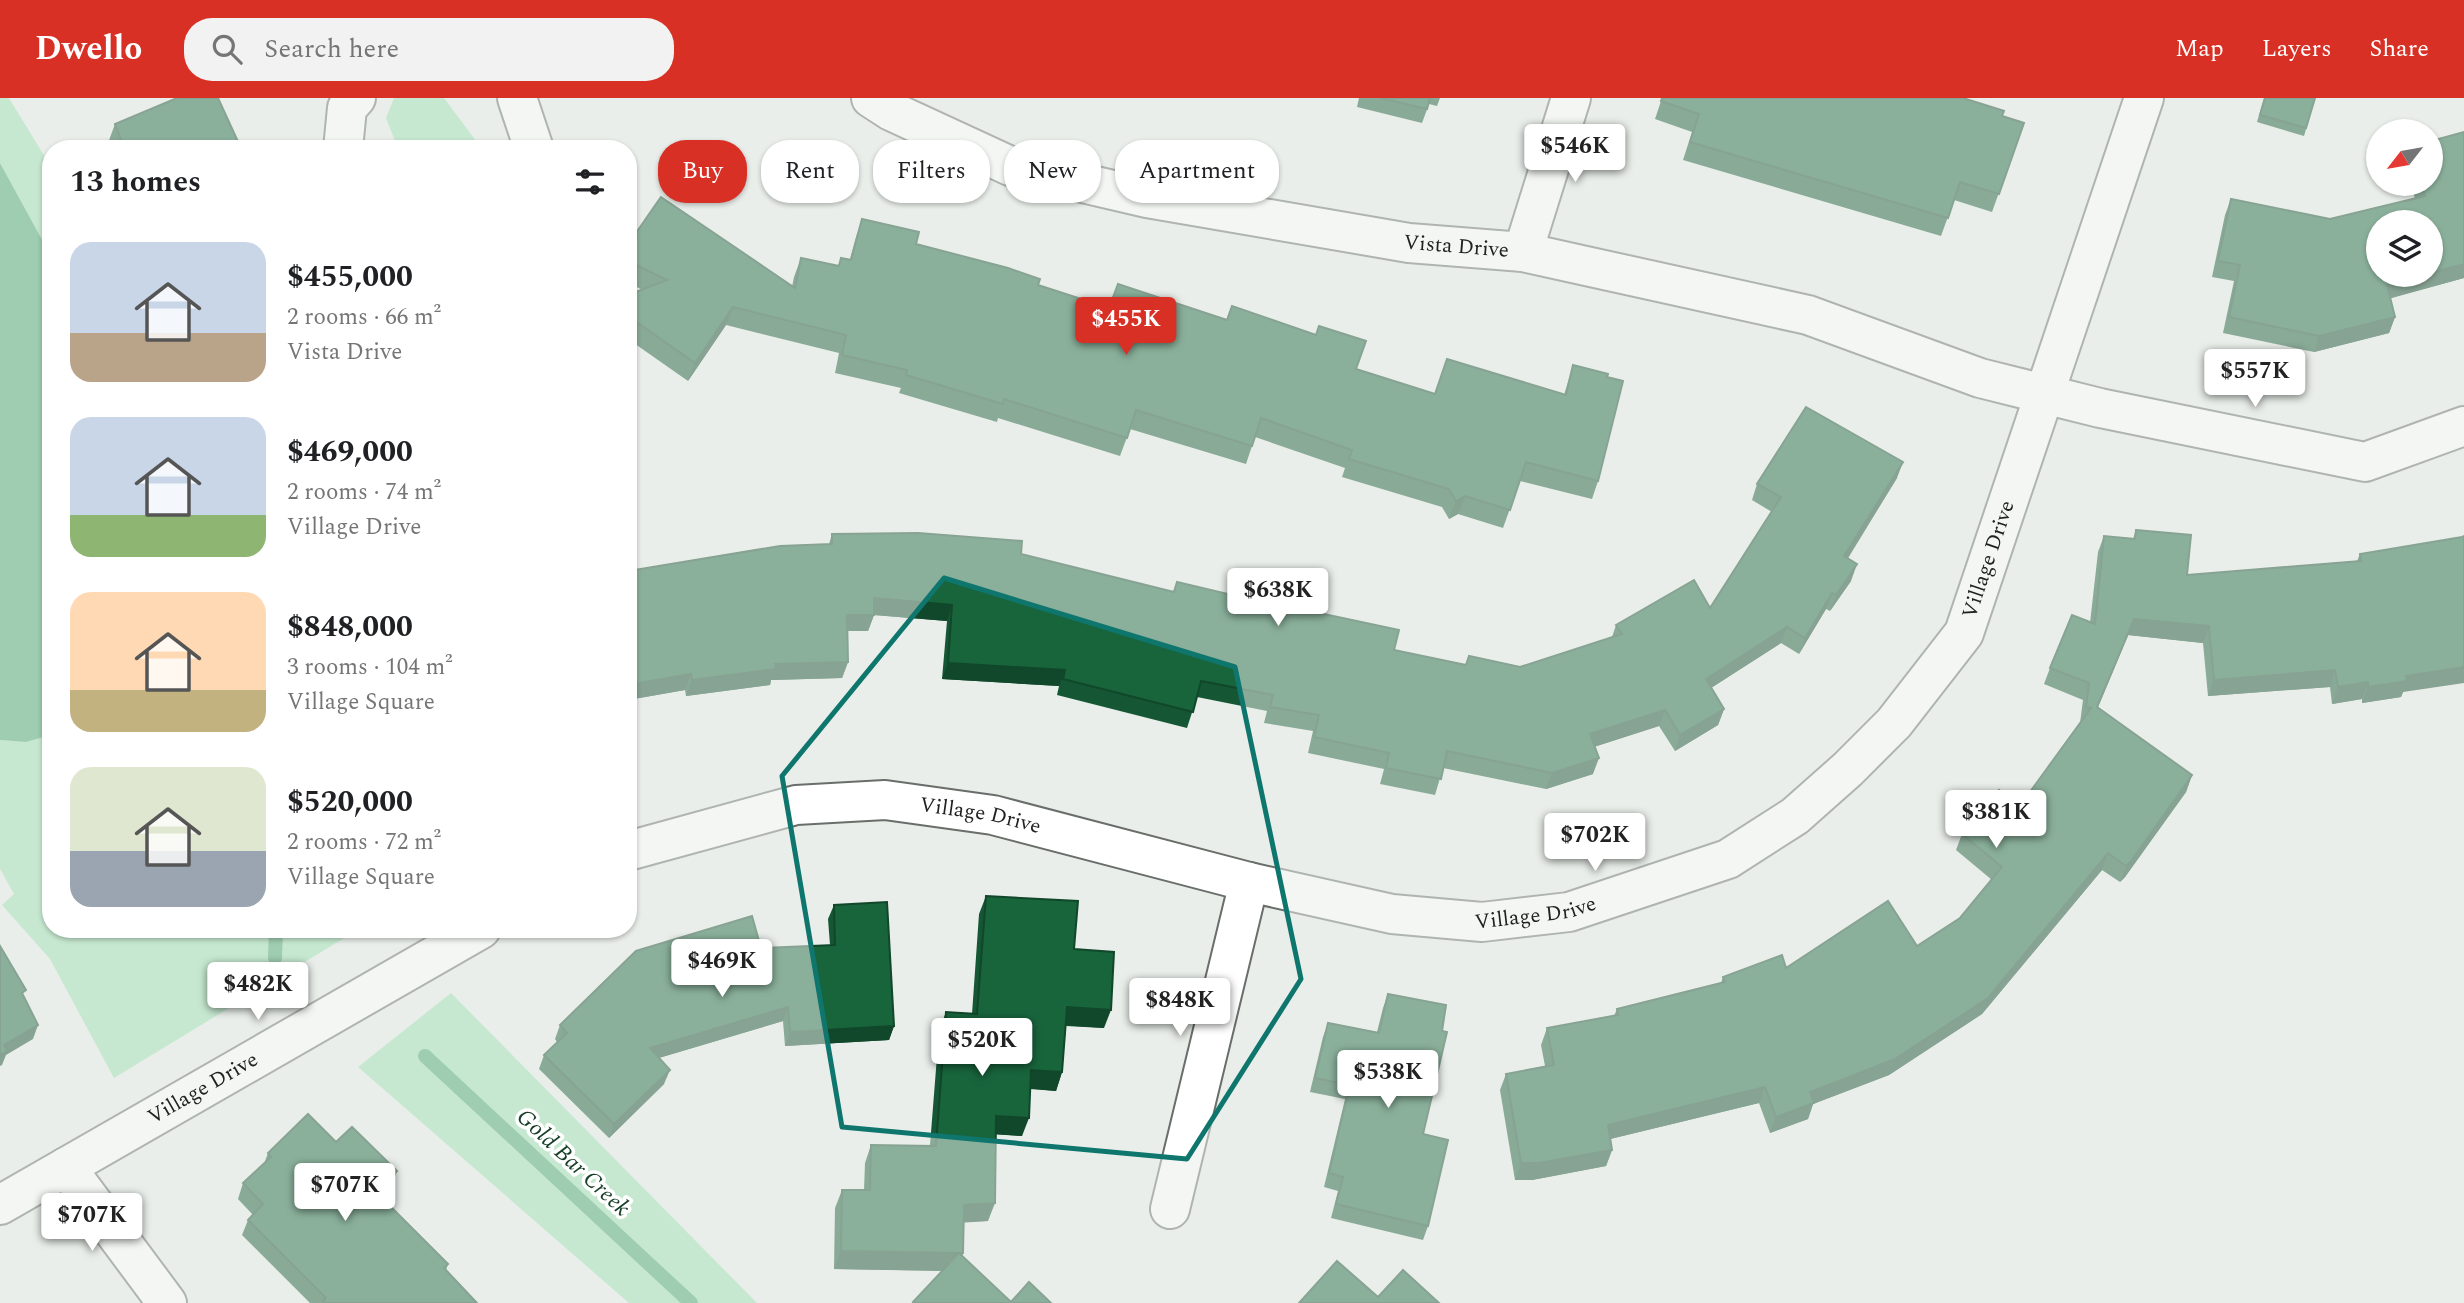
<!DOCTYPE html>
<html lang="en">
<head>
<meta charset="utf-8">
<style>
	body { margin:0; font-family:Spectral,serif; background:#f2f2f2; color:#202124; height:100vh; display:flex; flex-direction:column; font-size:26px; white-space:nowrap }
	* { box-sizing:border-box; margin:0 }
	p { font-size:23px; color:#757577 }
	.icon { flex:none; width:38px; height:38px; fill:none; stroke:currentColor; stroke-width:2; stroke-linecap:round; stroke-linejoin:round }
	.map { position:relative; flex:1; overflow:hidden }
	.details { position:absolute; left:42px; top:42px; width:595px; height:798px; display:flex; flex-direction:column; background:#fff; border-radius:28px; box-shadow:0 2px 5px #0004 }
	.details>* { flex:none }
	.top-card { position:absolute; left:658px; top:42px; width:665px; height:63px; display:flex; gap:14px }
	.needle { width:46px; rotate:239deg }
	.fabs { position:absolute; left:2366px; top:21px; display:grid; gap:14px }
	.fabs a { display:grid; place-items:center; width:77px; height:77px; border-radius:50%; background:#fff; box-shadow:0 2px 5px #0004; font-size:35px }
	.price { position:absolute; translate:-50% -60px; padding:0 16px; border-radius:7px; background:#fff; color:#222; font-size:23px; line-height:46px; filter:drop-shadow(0 2px 4px #0008) }
	.price::after { content:''; position:absolute; left:50%; top:42px; width:21px; height:16px; margin-left:-10px; background:inherit; clip-path:polygon(0 0,100% 0,50% 100%) }
	.price.selected { background:#d93025; color:#fff }
	ul { padding:0; list-style:none }
	li { display:flex; align-items:center; gap:21px; height:175px; padding:0 28px }
	li span { display:grid; place-items:center; flex:none; width:196px; height:140px; border-radius:21px; color:#555 }
	li>.icon { margin-inline-start:auto }
	span .icon { width:84px; height:84px; fill:#fffc; stroke-width:1 }
	li b { font-size:30px }
	h2 { display:flex; justify-content:space-between; align-items:center; height:84px; padding:0 28px; font-size:30px }
	.tag { padding:0 24px; border-radius:28px; background:#fff; box-shadow:0 2px 5px #0004; font-size:24px; line-height:63px }
	.tag.selected { background:#d93025; color:#fff }
	header { display:flex; align-items:center; gap:42px; box-sizing:border-box; height:98px; padding:0 35px; background:#d93025; color:#fff }
	header strong { font-size:33px }
	nav { display:flex; gap:38px; margin-inline-start:auto; font-size:24px }
	.search { width:490px; height:63px; background:#f2f2f2; display:flex; align-items:center; gap:18px; box-sizing:border-box; padding:0 24px; border-radius:28px; color:#757577; font-size:26px }
	.map>svg:first-child { display:block }
	.green { fill:#9bdfb2 }
	.water { fill:#44a56d }
	.lines { fill:none; stroke-linecap:round; stroke-linejoin:round }
	.stream { stroke:#44a56d; stroke-width:14 }
	.minor-casing { stroke:#696e6a; stroke-width:42 }
	.minor { stroke:#fff; stroke-width:38 }
	.wall { fill:#155734 }
	.shaded-wall { fill:#11472a }
	.building { fill:#18653c; stroke:#11472a; stroke-width:2 }
	.marked { fill:none; stroke:#0f766e; stroke-width:5; stroke-linejoin:round }
	.labels { text-anchor:middle; dominant-baseline:central; stroke-width:7; stroke-linejoin:round; paint-order:stroke }
	.street-label { font-size:21px; fill:#202220; stroke:#fff }
	.water-label { font-size:23px; font-style:italic; fill:#184028; stroke:#fff }
</style>
</head>
<body>
<header>
<strong>Dwello</strong>
<div class="search"><svg class="icon" aria-label="search" viewBox="0 0 24 24"><circle cx="10" cy="10" r="6"/><path d="M15 15l6 6"/></svg>Search here</div>
<nav><a>Map</a><a>Layers</a><a>Share</a></nav>
</header>
<div class="map">
<svg width="2464" height="1205" viewBox="0 0 2464 1205">
	<rect width="100%" height="100%" fill="#e9eeea"/>
	<!-- green -->
	<g class="green">
		<path d="M0,0H9L51,69V158L0,65Z"/>
		<path d="M394,0H444L482,51H398L386,20Z"/>
		<path d="M51,637V831H359L114,980L50,861L2,807L14,796L0,771V642L26,644Z"/>
		<path d="M451,895L757,1205H629L358,969Z"/>
	</g>
	<!-- water -->
	<path class="water" d="M0,65L51,158V637L26,644L0,642Z"/>
	<g class="lines">
		<!-- stream -->
		<g class="stream">
			<path d="M275,860L276,831"/>
			<path d="M425,958L691,1205"/>
		</g>
		<!-- minor casing -->
		<g class="minor-casing">
			<g id="minor">
				<path d="M517,0L534,51"/>
				<path id="s1" d="M871,0L891,13L1010,68L1147,100L1409,145L1523,154L1586,168L1808,217L1980,280L2100,310L2365,364L2464,328"/>
				<path d="M343,51L347,10L356,0"/>
				<path d="M1523,154L1571,0"/>
				<path id="s2" d="M628,753L796,707L885,702L993,717L1249,784L1392,816L1482,824L1569,814L1728,761L1795,718L1848,671L1894,625L1964,535L2144,0"/>
				<path d="M66,1069L167,1205"/>
				<path id="s3" d="M0,1107L481,831"/>
				<path d="M1170,1111L1249,784"/>
			</g>
		</g>
		<!-- minor -->
		<use href="#minor" class="minor"/>
	</g>
	<!-- wall -->
	<g class="wall">
		<path d="M1359,0H1440L1437,8L1429,6L1422,25L1357,9Z"/>
		<path d="M1662,0H1963L2002,18L2024,25L1992,114L1954,102L1941,138L1683,62L1692,34L1655,21Z"/>
		<path d="M2264,0H2315L2304,38L2257,24Z"/>
		<path d="M115,26L240,48L253,51H110L108,45Z"/>
		<path d="M2464,34V180L2390,200L2395,219L2389,235L2314,254L2223,235L2234,183L2212,179L2225,117L2231,101L2330,121L2415,101L2411,86H2431Z"/>
		<path d="M862,121L916,146L1038,187L1109,210L1356,271L1435,296L1564,297L1573,267L1598,383L1592,401L1520,383L1503,430L1458,416L1449,421L1442,409L1342,379L1345,370L1255,339L1246,366L1130,331L1120,358L998,320L997,324L899,295L901,290L835,275L839,255L726,227L688,283L628,241V197L643,192L628,185V155L634,138L792,189L794,179L801,160L838,168L841,160L850,161L856,139Z"/>
		<path d="M1897,380L1847,460L1851,483L1830,513L1826,511L1799,556L1781,545L1711,590L1724,611L1718,627L1675,653L1659,628L1594,649L1593,676L1546,691L1443,670L1435,697L1380,686L1384,671L1308,655L1313,633L1264,625L1267,613L1197,599L1187,630L1057,597L1059,588L942,581L947,523L874,517L868,533H847L848,564L842,580L771,582L770,587L686,598L685,592L628,602V473L829,446L832,436L1021,456L1173,494L1177,484L1394,552L1466,567L1520,569L1612,539L1616,527L1710,510L1772,414L1752,402L1757,386Z"/>
		<path d="M2136,432L2187,477L2357,463L2360,456L2403,594L2401,599L2362,605V601L2332,606L2330,589L2208,598L2203,545L2128,537L2098,609L2192,677L2186,694L2125,779L2120,784L2102,772L1982,916L1889,977L1813,1006L1808,1021L1770,1035L1759,1005L1610,1041L1612,1052L1606,1068L1532,1082H1515L1500,992L1506,976L1545,968L1541,947L1547,930L1614,918L1617,911L1721,885L1723,879L1917,848L1960,820L1992,782L1956,752L1962,736L2019,709L2080,625L2083,602L2044,586L2050,570L2090,525L2098,454L2104,438L2133,441Z"/>
		<path d="M986,798L1074,851L1104,930L1066,928L1062,974L1056,993L1030,991L1022,1038L996,1036L988,1123L964,1124L963,1155L962,1158L1011,1204L1051,1205H912L942,1173L834,1171L835,1110L842,1092H864L865,1065L871,1047H930L939,933L946,914L972,916L979,816Z"/>
		<path d="M834,807L894,928L889,942L785,948L783,923L659,960L664,986L609,1040L539,971L544,957L557,944L555,941L560,927L761,850L830,847L828,821Z"/>
		<path d="M1388,896L1423,1036L1428,1128L1423,1142L1331,1120L1338,1093L1324,1089L1345,1001L1310,994L1323,939L1328,925L1377,934L1383,910Z"/>
		<path d="M336,1044L391,1089L381,1099L448,1166L446,1172L477,1205H310L242,1137L248,1122L253,1117L238,1101L243,1085L264,1066L268,1055Z"/>
	</g>
	<!-- shaded-wall -->
	<g class="shaded-wall">
		<path d="M2464,166V180L2381,203L2387,187L2424,177H2431V175Z"/>
		<path d="M733,209L726,227L688,283L695,265Z"/>
		<path d="M2395,219L2389,235L2314,254L2319,238Z"/>
		<path d="M635,318L630,332L628,333V321Z"/>
		<path d="M1903,364L1897,380L1839,475L1844,458Z"/>
		<path d="M1465,398L1458,416L1449,421L1456,403Z"/>
		<path d="M1857,466L1851,483L1830,513L1836,497Z"/>
		<path d="M1832,495L1826,511L1799,556L1805,540Z"/>
		<path d="M874,500L952,507L947,523L874,517L868,533H841L847,517Z"/>
		<path d="M2134,521L2209,528L2203,545L2128,537L2091,625Z"/>
		<path d="M1787,529L1781,545L1700,597L1706,581Z"/>
		<path d="M848,564L842,580L771,582L770,587L686,598L692,582L775,566Z"/>
		<path d="M948,565L1065,572L1059,588L942,581Z"/>
		<path d="M2464,569V585L2403,594L2401,599L2362,605L2368,589L2406,578Z"/>
		<path d="M2335,572L2330,589L2208,598L2214,582Z"/>
		<path d="M691,576L685,592L628,602V587Z"/>
		<path d="M2368,584L2362,601L2332,606L2338,589Z"/>
		<path d="M1724,611L1718,627L1675,653L1680,637Z"/>
		<path d="M1665,612L1659,628L1584,652L1590,636Z"/>
		<path d="M1599,660L1593,676L1546,691L1552,675Z"/>
		<path d="M2192,677L2186,694L2125,779L2120,784L2126,768Z"/>
		<path d="M2108,755L2102,772L1982,916L1889,977L1813,1006L1808,1021L1770,1035L1776,1019L1810,994Z"/>
		<path d="M788,909L783,923L645,964L650,950Z"/>
		<path d="M1067,909L1111,912L1104,930L1060,927Z"/>
		<path d="M38,927L33,941L6,957L2,967L0,968V957L4,947Z"/>
		<path d="M894,928L889,942L785,948L790,934Z"/>
		<path d="M670,972L664,986L609,1040L614,1026Z"/>
		<path d="M1031,972L1062,974L1056,993L1025,990Z"/>
		<path d="M1765,989L1759,1005L1602,1043L1608,1027Z"/>
		<path d="M996,1018L1029,1020L1022,1038L989,1036Z"/>
		<path d="M1612,1052L1606,1068L1532,1082H1515L1521,1065Z"/>
		<path d="M397,1073L391,1089L370,1110L376,1094Z"/>
		<path d="M995,1105L988,1123L957,1125L964,1107Z"/>
		<path d="M841,1153L963,1155L957,1173L834,1171Z"/>
	</g>
	<!-- building -->
	<g class="building">
		<path d="M177,0H218L240,48L250,44L253,51H125L115,26Z"/>
		<path d="M1381,0H1430L1427,11Z"/>
		<path d="M1662,0H1963L2004,13L2002,18L2024,25L1999,96L1960,84L1948,120L1690,44L1699,16L1661,3Z"/>
		<path d="M2265,0H2315L2306,30L2260,17Z"/>
		<path d="M2464,34V166L2431,175V124H2378V177H2424L2387,187L2395,219L2319,238L2229,219L2240,167L2218,163L2231,101L2330,121L2425,98L2421,86H2431V43Z"/>
		<path d="M661,99L795,190L801,160L839,168L841,160L851,162L862,121L919,134L916,146L1008,170L1040,181L1038,187L1109,210L1118,186L1227,222L1232,208L1316,237L1319,228L1366,243L1356,271L1435,296L1447,261L1566,297L1573,267L1608,276L1607,279L1623,283L1598,383L1526,364L1510,412L1465,398L1456,403L1449,391L1349,361L1352,352L1261,320L1252,348L1136,312L1127,340L1004,301L1003,306L906,277L907,272L842,257L846,237L733,209L695,265L628,218V197L667,182L628,163V155L637,141L634,138Z"/>
		<path d="M628,294L635,318L628,321Z"/>
		<path d="M1806,309L1903,364L1844,458L1857,466L1836,497L1832,495L1805,540L1787,529L1706,581L1724,611L1680,637L1665,612L1590,636L1599,660L1552,675L1447,653L1441,681L1386,670L1389,655L1314,639L1319,617L1270,609L1273,597L1201,583L1193,614L1063,581L1065,572L948,565L952,507L874,500V517H847L848,564L775,566L776,571L692,582L691,576L628,587V473L780,448L832,446V436L918,435L1022,443L1021,456L1174,494L1177,484L1291,511V509L1399,532L1394,552L1466,567L1469,558L1520,569L1622,536L1616,527L1694,482L1710,510L1781,399L1757,386Z"/>
		<path d="M2136,432L2191,437L2187,477L2361,463L2360,456L2462,439L2464,438V569L2406,578L2407,583L2368,589V584L2338,589L2335,572L2214,582L2209,528L2134,521L2097,609L2192,677L2131,763L2126,768L2108,755L1988,900L1895,961L1810,994L1814,1005L1776,1019L1765,989L1608,1027L1612,1052L1538,1065H1521L1506,976L1554,967L1547,930L1618,917L1617,911L1725,884L1723,879L1782,857L1786,870L1888,803L1917,848L1960,820L2002,769L1962,736L1999,692L2019,709L2091,610L2086,609L2089,585L2050,570L2072,517L2095,526L2104,438L2135,441Z"/>
		<path d="M986,798L1078,803L1074,851L1114,854L1111,912L1067,909L1062,974L1031,972L1029,1020L996,1018L995,1105L964,1107L963,1155L841,1153L842,1092H870L871,1047L936,1048L946,914L977,916Z"/>
		<path d="M887,804L894,928L790,934L788,909L650,950L670,972L614,1026L544,957L567,935L560,927L636,853L752,818L761,850L835,847L834,807Z"/>
		<path d="M0,848L26,892L22,895L38,927L4,947L7,953L0,957Z"/>
		<path d="M1388,896L1446,907L1442,933L1447,934L1423,1036L1448,1042L1428,1128L1336,1106L1343,1079L1329,1075L1350,987L1315,980L1328,925L1379,935Z"/>
		<path d="M308,1016L336,1044L352,1029L397,1073L376,1094L448,1166L444,1170L477,1205H325L323,1203L326,1200L248,1122L263,1106L243,1085L271,1059L268,1055Z"/>
		<path d="M959,1155L1011,1204L1029,1184L1051,1205H914L913,1204Z"/>
		<path d="M1337,1163L1378,1199L1403,1172L1439,1205H1299Z"/>
	</g>
	<!-- marked area -->
	<path d="M0 0H2464V1205H0ZM944,480L1235,569L1301,881L1187,1061L842,1029L782,678Z" fill="#e9eeea" fill-opacity=".55" fill-rule="evenodd"/>
	<path class="marked" d="M944,480L1235,569L1301,881L1187,1061L842,1029L782,678Z"/>
	<g class="labels">
		<!-- street labels -->
		<g class="street-label">
			<text stroke="none"><textPath href="#s1" startOffset="609">Vista Drive</textPath></text>
			<text stroke="none"><textPath href="#s2" startOffset="1536">Village Drive</textPath></text>
			<text stroke="none"><textPath href="#s2" startOffset="360">Village Drive</textPath></text>
			<text stroke="none"><textPath href="#s2" startOffset="928">Village Drive</textPath></text>
			<text stroke="none"><textPath href="#s3" startOffset="234">Village Drive</textPath></text>
		</g>
		<!-- water labels -->
		<g class="water-label">
			<text transform="translate(573 1065) rotate(43)">Gold Bar Creek</text>
		</g>
	</g>
</svg>
<div class="fabs">
<a><svg class="needle" viewBox="-14 -14 28 28"><path d="M0-13l5 13h-10z" fill="#e53935"/><path d="M0 13l5-13h-10z" fill="#757577"/></svg></a>
<a><svg class="icon" aria-label="layers" viewBox="0 0 24 24"><path d="M12 4l9 5-9 5-9-5zM3 14l9 5 9-5"/></svg></a>
</div>
<b class="price" style="left:1575px;top:86px">$546K</b>
<b class="price selected" style="left:1126px;top:259px">$455K</b>
<b class="price" style="left:2255px;top:311px">$557K</b>
<b class="price" style="left:1278px;top:530px">$638K</b>
<b class="price" style="left:1996px;top:752px">$381K</b>
<b class="price" style="left:1595px;top:775px">$702K</b>
<b class="price" style="left:722px;top:901px">$469K</b>
<b class="price" style="left:258px;top:924px">$482K</b>
<b class="price" style="left:1180px;top:940px">$848K</b>
<b class="price" style="left:982px;top:980px">$520K</b>
<b class="price" style="left:1388px;top:1012px">$538K</b>
<b class="price" style="left:345px;top:1125px">$707K</b>
<b class="price" style="left:92px;top:1155px">$707K</b>
<div class="top-card">
<a class="tag selected">Buy</a>
<a class="tag">Rent</a>
<a class="tag">Filters</a>
<a class="tag">New</a>
<a class="tag">Apartment</a>
</div>
<section class="details">
<h2>13 homes<svg class="icon" aria-label="filters" viewBox="0 0 24 24"><path d="M4 7h16M4 17h16"/><circle cx="9" cy="7" r="2"/><circle cx="15" cy="17" r="2"/></svg></h2>
<ul>
<li><span style="background:linear-gradient(#c9d6e8 65%,#b9a48a 0)"><svg class="icon" aria-label="home" viewBox="0 0 24 24"><path d="M3 11l9-7 9 7M6 9v11h12V9"/></svg></span><div><b>$455,000</b><p>2 rooms · 66 m²</p><p>Vista Drive</p></div></li>
<li><span style="background:linear-gradient(#c9d6e8 70%,#8fb573 0)"><svg class="icon" aria-label="home" viewBox="0 0 24 24"><path d="M3 11l9-7 9 7M6 9v11h12V9"/></svg></span><div><b>$469,000</b><p>2 rooms · 74 m²</p><p>Village Drive</p></div></li>
<li><span style="background:linear-gradient(#ffd9b3 70%,#c2b280 0)"><svg class="icon" aria-label="home" viewBox="0 0 24 24"><path d="M3 11l9-7 9 7M6 9v11h12V9"/></svg></span><div><b>$848,000</b><p>3 rooms · 104 m²</p><p>Village Square</p></div></li>
<li><span style="background:linear-gradient(#dfe7d0 60%,#9aa5b1 0)"><svg class="icon" aria-label="home" viewBox="0 0 24 24"><path d="M3 11l9-7 9 7M6 9v11h12V9"/></svg></span><div><b>$520,000</b><p>2 rooms · 72 m²</p><p>Village Square</p></div></li>
</ul>
</section>
</div>
</body>
</html>
